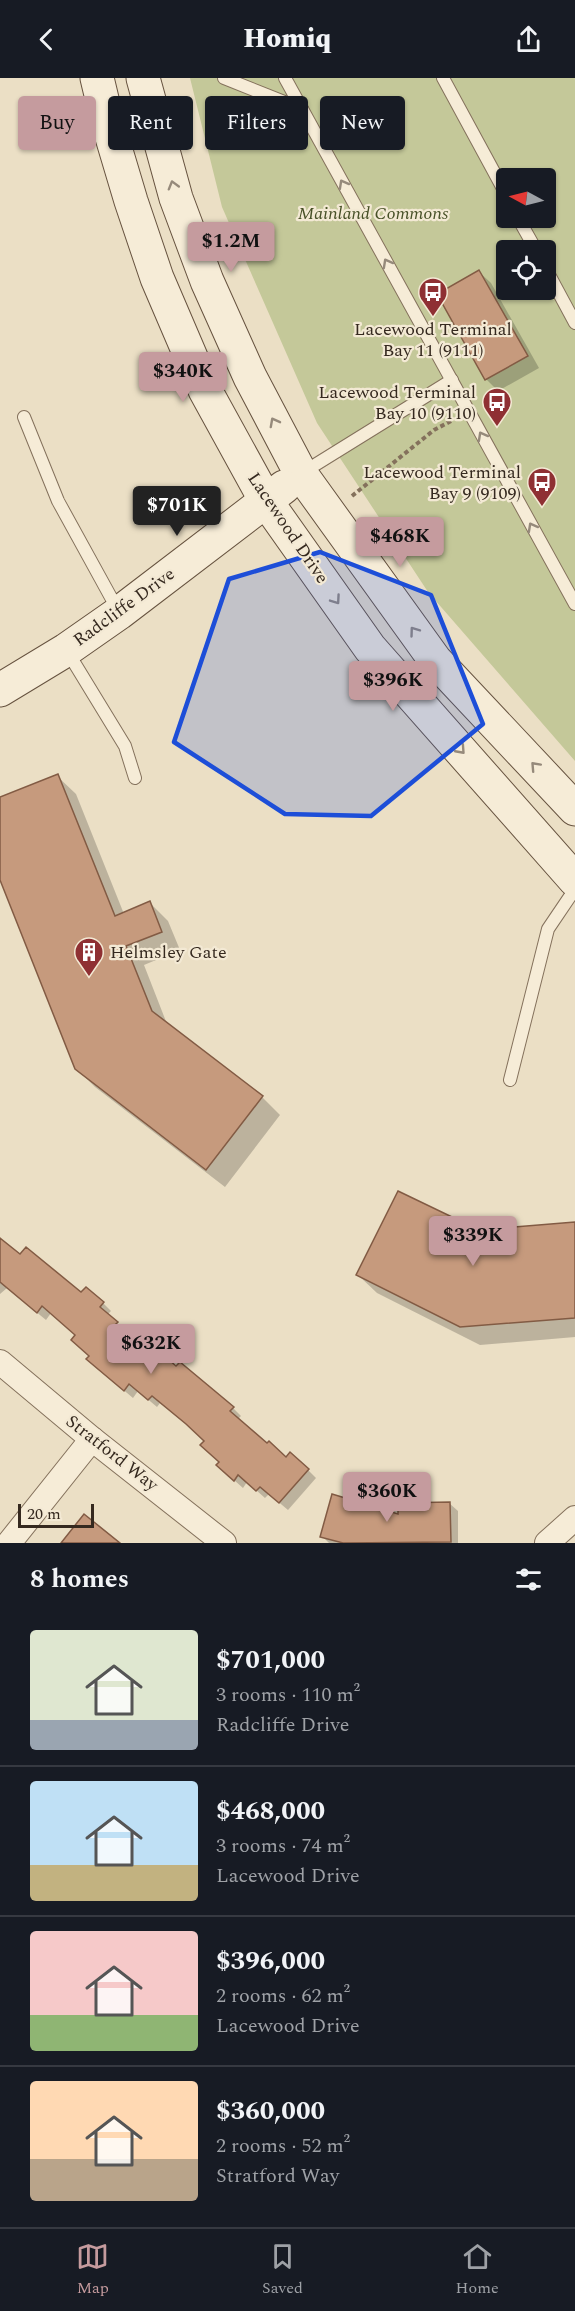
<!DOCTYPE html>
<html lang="en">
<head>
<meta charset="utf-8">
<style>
	body { margin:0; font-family:Spectral,serif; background:#20242c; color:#f1f3f6; height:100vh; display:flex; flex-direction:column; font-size:22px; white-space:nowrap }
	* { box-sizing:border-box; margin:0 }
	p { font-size:20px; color:#9ea1a6 }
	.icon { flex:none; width:33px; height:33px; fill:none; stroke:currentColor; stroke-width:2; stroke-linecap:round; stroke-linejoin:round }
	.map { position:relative; height:1465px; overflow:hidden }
	.drawer { display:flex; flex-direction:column; background:#171b24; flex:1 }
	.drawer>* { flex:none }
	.banner { position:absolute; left:18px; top:18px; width:540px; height:54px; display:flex; gap:12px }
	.needle { width:39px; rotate:277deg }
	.controls { position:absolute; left:496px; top:90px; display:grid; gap:12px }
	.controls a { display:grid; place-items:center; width:60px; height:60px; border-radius:6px; background:#171b24; box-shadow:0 2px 4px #0004; font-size:30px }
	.scale { position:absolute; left:18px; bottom:15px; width:76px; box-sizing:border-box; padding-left:6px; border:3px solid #35291f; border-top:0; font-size:16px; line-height:21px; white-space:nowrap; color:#35291f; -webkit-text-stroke:4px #f3e9d4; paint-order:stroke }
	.price { position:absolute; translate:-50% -51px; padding:0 14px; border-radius:6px; background:#c59b9e; color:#111; font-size:20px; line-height:39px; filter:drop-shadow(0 2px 3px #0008) }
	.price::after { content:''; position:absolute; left:50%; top:36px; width:18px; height:14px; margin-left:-9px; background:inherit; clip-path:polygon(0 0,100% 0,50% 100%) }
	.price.current { background:#222; color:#fff }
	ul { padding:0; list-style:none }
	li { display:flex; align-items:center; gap:18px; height:150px; padding:0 30px }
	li+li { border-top:2px solid #363941 }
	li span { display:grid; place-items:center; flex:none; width:168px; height:120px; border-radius:6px; color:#555 }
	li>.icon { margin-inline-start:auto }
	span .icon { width:72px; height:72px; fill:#fffc; stroke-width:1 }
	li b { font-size:26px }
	h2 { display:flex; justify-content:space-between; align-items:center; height:72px; padding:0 30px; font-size:26px }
	.pill { padding:0 21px; border-radius:6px; background:#171b24; box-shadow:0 2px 4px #0004; font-size:21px; line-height:54px }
	.pill.current { background:#c59b9e; color:#111 }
	header { display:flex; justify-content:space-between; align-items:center; height:78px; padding:0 30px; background:#171b24; font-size:27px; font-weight:800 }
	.tab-bar { display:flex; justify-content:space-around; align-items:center; height:84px; border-top:2px solid #363941; background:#171b24; font-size:16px; color:#9ea1a6 }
	.tab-bar a { display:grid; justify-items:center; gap:3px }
	.tab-bar .current { color:#c59b9e }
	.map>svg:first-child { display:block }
	.green { fill:#c4c899; fill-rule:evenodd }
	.shadow { fill:#0003 }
	.building { fill:#c69a7d; stroke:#825b44; stroke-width:1.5 }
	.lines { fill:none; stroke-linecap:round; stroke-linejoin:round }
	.lane-casing { stroke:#84715c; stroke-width:14 }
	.street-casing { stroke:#84715c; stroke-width:26 }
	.secondary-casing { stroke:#66523f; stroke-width:35 }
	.path { stroke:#84715c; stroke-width:4; stroke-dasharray:4.5 3; stroke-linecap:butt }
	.lane { stroke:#f6ecd7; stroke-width:12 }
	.street { stroke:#f6ecd7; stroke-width:24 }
	.secondary { stroke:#f6ecd7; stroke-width:33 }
	.oneway { stroke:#968a7b }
	.marked { fill:#1d4ed8; fill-opacity:0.2; stroke:#1d4ed8; stroke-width:4.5; stroke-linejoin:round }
	.labels { text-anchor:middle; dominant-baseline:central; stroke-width:4.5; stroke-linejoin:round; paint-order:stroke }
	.park-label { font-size:18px; font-style:italic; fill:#475027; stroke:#f3e9d4 }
	.poi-label { font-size:18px; fill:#35291f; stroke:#f3e9d4; text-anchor:end }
	.street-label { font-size:18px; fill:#35291f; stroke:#f3e9d4 }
</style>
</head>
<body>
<header><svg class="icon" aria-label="back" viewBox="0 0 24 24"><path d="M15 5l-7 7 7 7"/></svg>Homiq<svg class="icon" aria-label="share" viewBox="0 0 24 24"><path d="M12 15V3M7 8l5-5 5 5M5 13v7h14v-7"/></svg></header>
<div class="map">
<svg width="575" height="1465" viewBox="0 0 575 1465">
	<rect width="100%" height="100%" fill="#ebdfc5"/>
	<!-- green -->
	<path class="green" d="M190,0H575V683L428,514L317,345L222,129ZM507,100H546V140H507ZM507,172H546V212H507Z"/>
	<!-- shadow -->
	<g class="shadow">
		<path d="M479,194L491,205L539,290L498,313L486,301Z"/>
		<path d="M57,698L76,716L124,836L150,825L168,843L180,872L144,887L167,946L262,1019L280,1037L225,1109L95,1009L76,990L0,798V721Z"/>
		<path d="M575,1146V1259L480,1267L377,1215L358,1197L478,1154Z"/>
		<path d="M0,1162L20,1179L81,1217L103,1225L111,1233L107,1237L125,1253L122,1256L152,1281L177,1290L233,1330L241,1338L238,1341L286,1381L308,1392L316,1400L288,1432L269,1416L265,1420L247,1404L243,1410L226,1395L206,1364L196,1354L160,1325L157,1329L138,1313L133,1320L96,1289L77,1258L51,1235L46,1242L7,1210L0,1216Z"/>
		<path d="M449,1425L458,1433V1465H329L322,1458Z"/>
	</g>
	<!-- building -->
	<g class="building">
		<path d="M479,192L528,278L485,302L437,216Z"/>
		<path d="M58,696L115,838L150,823L162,854L126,868L152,933L263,1018L206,1092L75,991L0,802V719Z"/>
		<path d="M398,1113L479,1152L575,1144V1240L460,1249L356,1197Z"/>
		<path d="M0,1160L20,1176L26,1169L81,1214L86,1209L104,1224L100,1229L118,1244L115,1247L152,1279L158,1272L176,1288L180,1284L234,1329L230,1333L267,1365L269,1363L286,1379L290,1374L309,1391L279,1425L260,1409L256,1413L238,1397L234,1403L216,1387L219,1384L200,1367L204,1363L186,1346L152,1318L148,1322L129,1306L124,1313L86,1281L89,1278L71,1262L75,1257L42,1228L37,1235L0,1204Z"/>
		<path d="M332,1416L398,1436V1425L450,1424L451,1464L343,1465L320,1459Z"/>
		<path d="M84,1436L120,1465H61Z"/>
	</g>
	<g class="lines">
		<!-- lane casing -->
		<g class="lane-casing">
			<g id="lane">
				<path d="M224,0L302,31"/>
				<path d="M285,0L575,526"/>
				<path d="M443,0L507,118"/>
				<path d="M518,140L536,172"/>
				<path d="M546,191L575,245"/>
				<path d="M24,339L58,423L119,534"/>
				<path d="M302,395L452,302"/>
				<path d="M67,573L125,668L135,700"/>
				<path d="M510,1002L548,851L575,811"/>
			</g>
		</g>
		<!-- street casing -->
		<g class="street-casing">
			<g id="street">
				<path d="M0,1284L92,1361L224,1465"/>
				<path d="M9,1465L92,1361"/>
				<path d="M547,1465L575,1440"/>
			</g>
		</g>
		<!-- secondary casing -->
		<g class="secondary-casing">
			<g id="secondary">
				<path d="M97,0L108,46L131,123L157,200L205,312L266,423L370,570L575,802"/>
				<path d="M143,0L176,120L207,203L250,299L301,396L435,582L575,731"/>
				<path d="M0,612L66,572L119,535L284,409"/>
			</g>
		</g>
		<!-- path -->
		<g class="path">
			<path d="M484,326L495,321"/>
			<path d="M352,418L434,352L453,342"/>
		</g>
		<!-- lane -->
		<use href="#lane" class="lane"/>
		<!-- street -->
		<use href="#street" class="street"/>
		<!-- secondary -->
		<use href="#secondary" class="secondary"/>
	</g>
	<!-- one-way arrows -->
	<defs><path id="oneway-chevron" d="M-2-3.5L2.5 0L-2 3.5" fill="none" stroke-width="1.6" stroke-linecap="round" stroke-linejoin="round" transform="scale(1.5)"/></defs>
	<g class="oneway">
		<use href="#oneway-chevron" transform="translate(343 106) rotate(-119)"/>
		<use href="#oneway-chevron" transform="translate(173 107) rotate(-106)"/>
		<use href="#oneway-chevron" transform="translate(387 185) rotate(-119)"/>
		<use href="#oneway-chevron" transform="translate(274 344) rotate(-118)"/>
		<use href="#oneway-chevron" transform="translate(482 358) rotate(-119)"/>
		<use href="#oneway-chevron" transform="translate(532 449) rotate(-119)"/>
		<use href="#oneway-chevron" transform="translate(336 522) rotate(55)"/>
		<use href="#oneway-chevron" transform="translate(414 553) rotate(-126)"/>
		<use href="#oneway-chevron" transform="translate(461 672) rotate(48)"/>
		<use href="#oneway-chevron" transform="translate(535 688) rotate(-133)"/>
	</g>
	<!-- marked area -->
	<path class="marked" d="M320,474L431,517L483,646L371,738L285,736L174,664L229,501Z"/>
	<!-- icons -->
	<defs>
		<g id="bus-pin" transform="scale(1.5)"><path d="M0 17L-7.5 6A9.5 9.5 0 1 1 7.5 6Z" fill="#8f3033" stroke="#f3e9d4"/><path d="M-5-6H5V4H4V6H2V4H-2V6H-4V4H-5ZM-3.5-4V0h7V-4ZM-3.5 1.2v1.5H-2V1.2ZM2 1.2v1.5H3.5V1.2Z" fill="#fff"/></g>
		<g id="building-pin" transform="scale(1.5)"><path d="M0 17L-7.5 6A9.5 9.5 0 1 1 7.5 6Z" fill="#8f3033" stroke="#f3e9d4"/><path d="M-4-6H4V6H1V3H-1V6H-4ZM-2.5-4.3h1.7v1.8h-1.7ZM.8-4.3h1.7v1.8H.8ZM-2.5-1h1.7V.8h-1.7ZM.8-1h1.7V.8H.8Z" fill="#fff"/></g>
	</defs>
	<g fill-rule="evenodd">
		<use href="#bus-pin" x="433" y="214"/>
		<use href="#bus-pin" x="497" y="324"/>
		<use href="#bus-pin" x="542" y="404"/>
		<use href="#building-pin" x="89" y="874"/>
	</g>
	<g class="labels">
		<!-- park labels -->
		<g class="park-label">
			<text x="373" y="135">Mainland Commons</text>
		</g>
		<!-- poi labels -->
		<g class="poi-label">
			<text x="433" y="251" text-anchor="middle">Lacewood Terminal<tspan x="433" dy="21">Bay 11 (9111)</tspan></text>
			<text x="476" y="314">Lacewood Terminal<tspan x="476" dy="21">Bay 10 (9110)</tspan></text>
			<text x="521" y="394">Lacewood Terminal<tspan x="521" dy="21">Bay 9 (9109)</tspan></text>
			<text x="110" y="874" text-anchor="start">Helmsley Gate</text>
		</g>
		<!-- street labels -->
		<g class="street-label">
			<text transform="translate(288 450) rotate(56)">Lacewood Drive</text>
			<text transform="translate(124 529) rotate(-36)">Radcliffe Drive</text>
			<text transform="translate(112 1375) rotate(38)">Stratford Way</text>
		</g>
	</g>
</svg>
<div class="controls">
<a><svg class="needle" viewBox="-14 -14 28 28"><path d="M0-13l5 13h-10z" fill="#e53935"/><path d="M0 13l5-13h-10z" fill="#9ea1a6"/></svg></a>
<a><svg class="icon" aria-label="locate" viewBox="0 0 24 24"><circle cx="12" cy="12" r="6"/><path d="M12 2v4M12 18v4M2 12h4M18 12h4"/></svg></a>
</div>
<div class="scale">20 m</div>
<b class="price" style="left:231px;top:195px">$1.2M</b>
<b class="price" style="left:183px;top:325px">$340K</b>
<b class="price current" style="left:177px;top:459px">$701K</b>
<b class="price" style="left:400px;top:490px">$468K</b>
<b class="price" style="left:393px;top:634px">$396K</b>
<b class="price" style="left:473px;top:1189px">$339K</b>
<b class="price" style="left:151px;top:1297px">$632K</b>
<b class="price" style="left:387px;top:1445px">$360K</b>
<div class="banner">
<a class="pill current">Buy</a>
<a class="pill">Rent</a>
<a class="pill">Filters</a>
<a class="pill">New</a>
</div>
</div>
<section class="drawer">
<h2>8 homes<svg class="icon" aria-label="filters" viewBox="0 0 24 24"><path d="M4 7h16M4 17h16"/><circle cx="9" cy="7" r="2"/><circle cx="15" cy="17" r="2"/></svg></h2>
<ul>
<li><span style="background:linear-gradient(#dfe7d0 75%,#9aa5b1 0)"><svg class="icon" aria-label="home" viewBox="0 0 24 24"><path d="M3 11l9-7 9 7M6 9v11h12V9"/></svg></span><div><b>$701,000</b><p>3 rooms · 110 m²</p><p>Radcliffe Drive</p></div></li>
<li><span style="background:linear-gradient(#bfe0f5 70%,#c2b280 0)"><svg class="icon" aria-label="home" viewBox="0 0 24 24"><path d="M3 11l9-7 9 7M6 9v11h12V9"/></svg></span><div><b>$468,000</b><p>3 rooms · 74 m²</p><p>Lacewood Drive</p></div></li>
<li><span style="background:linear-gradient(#f6c9c9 70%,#8fb573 0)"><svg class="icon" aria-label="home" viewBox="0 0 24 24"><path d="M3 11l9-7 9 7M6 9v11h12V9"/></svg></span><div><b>$396,000</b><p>2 rooms · 62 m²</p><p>Lacewood Drive</p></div></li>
<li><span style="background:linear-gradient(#ffd9b3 65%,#b9a48a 0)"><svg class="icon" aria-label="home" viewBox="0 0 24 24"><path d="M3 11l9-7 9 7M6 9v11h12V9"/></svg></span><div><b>$360,000</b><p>2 rooms · 52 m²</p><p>Stratford Way</p></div></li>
</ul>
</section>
<nav class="tab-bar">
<a class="current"><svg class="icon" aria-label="map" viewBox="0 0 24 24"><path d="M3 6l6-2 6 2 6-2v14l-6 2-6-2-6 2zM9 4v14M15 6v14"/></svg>Map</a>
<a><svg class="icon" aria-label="saved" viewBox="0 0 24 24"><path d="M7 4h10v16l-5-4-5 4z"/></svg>Saved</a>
<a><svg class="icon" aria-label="home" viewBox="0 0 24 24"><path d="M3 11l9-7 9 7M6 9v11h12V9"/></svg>Home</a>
</nav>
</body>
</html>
